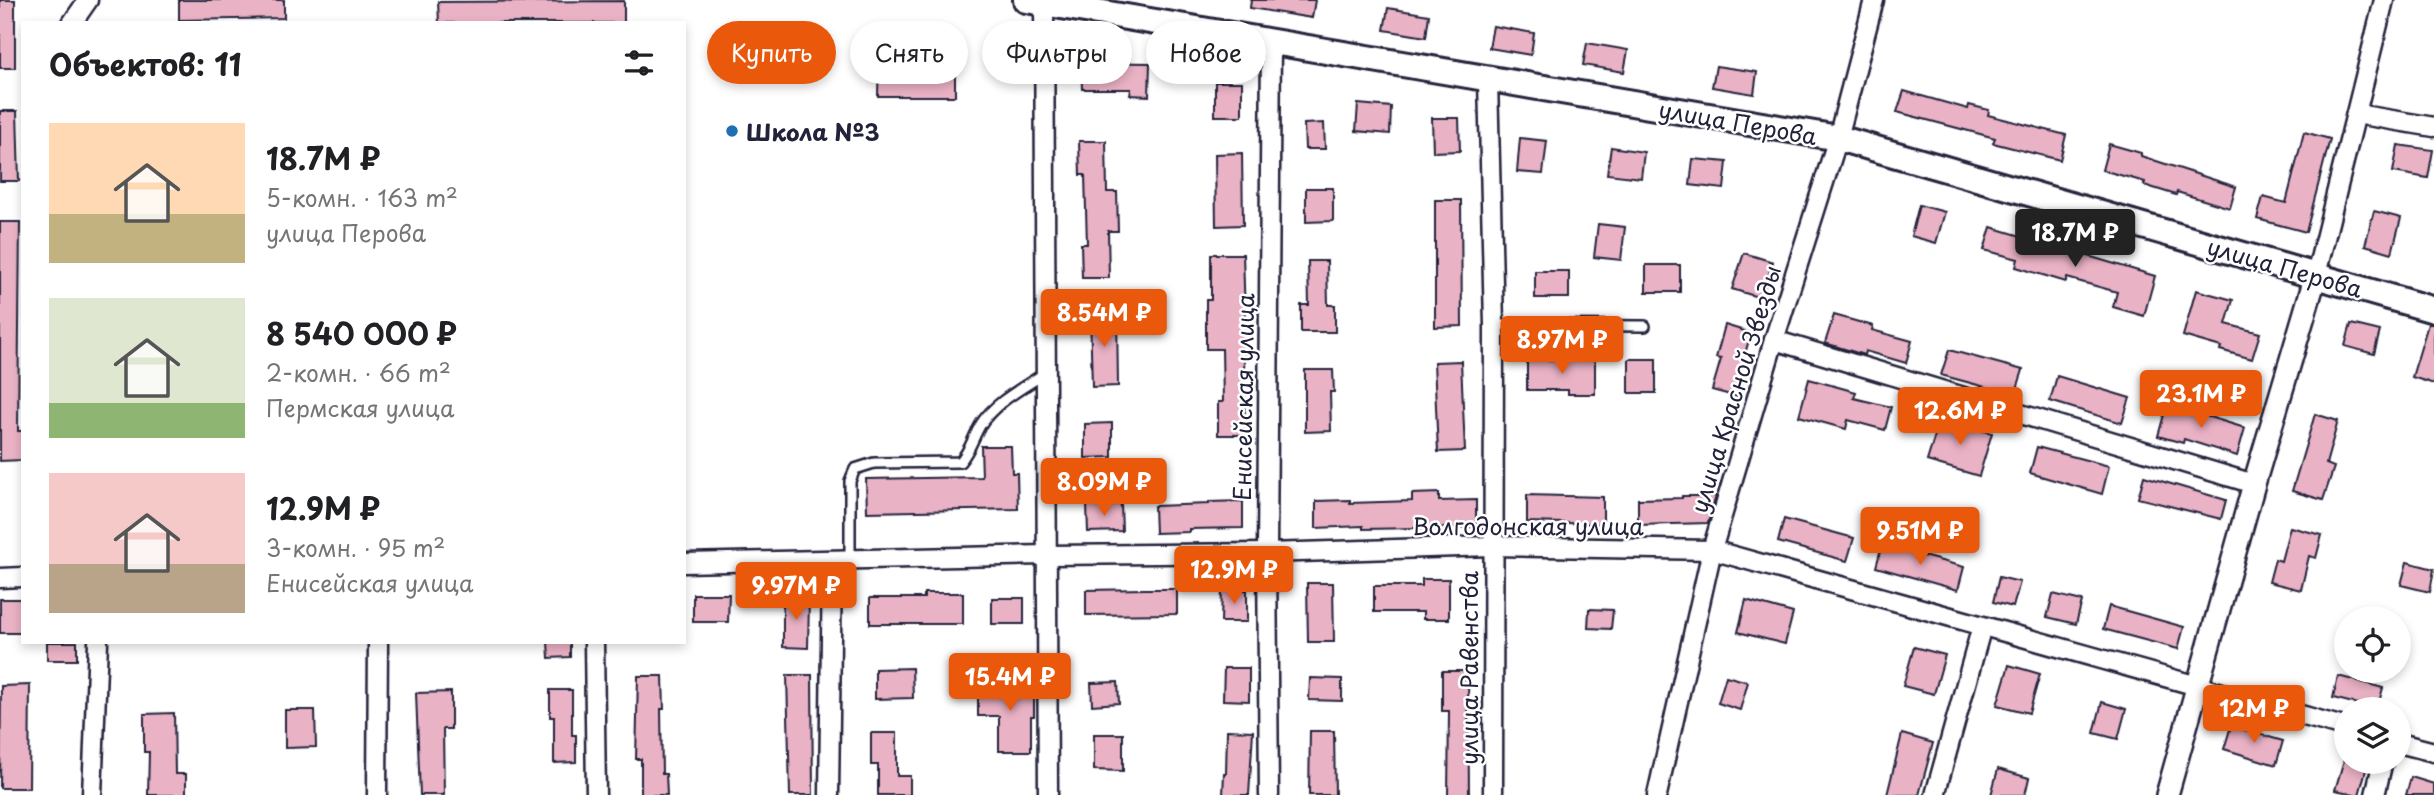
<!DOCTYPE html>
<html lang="ru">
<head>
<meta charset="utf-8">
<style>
	body { margin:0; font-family:"Playpen Sans",sans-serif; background:#f2f2f2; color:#202124; height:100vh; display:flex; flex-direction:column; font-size:26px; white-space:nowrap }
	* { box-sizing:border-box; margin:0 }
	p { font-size:23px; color:#757577 }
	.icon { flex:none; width:38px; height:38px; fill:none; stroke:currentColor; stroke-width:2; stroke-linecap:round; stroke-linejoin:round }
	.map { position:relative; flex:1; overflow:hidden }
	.sheet { position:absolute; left:21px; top:21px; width:665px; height:623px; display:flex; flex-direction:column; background:#fff; border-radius:0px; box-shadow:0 4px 10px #0003 }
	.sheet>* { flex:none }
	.hud { position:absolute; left:707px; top:21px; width:665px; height:63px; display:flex; gap:14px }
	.fabs { position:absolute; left:2334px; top:606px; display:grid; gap:14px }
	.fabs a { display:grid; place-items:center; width:77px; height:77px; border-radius:50%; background:#fff; box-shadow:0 4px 10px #0003; font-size:35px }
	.price { position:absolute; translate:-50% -60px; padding:0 16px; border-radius:7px; background:#ea580c; color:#fff; font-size:23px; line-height:46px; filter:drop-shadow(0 2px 4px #0008) }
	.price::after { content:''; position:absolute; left:50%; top:42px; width:21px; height:16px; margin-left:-10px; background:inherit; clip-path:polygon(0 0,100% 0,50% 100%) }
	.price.active { background:#222; color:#fff }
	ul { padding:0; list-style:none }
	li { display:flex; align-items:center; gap:21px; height:175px; padding:0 28px }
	li span { display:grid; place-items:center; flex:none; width:196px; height:140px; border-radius:0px; color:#555 }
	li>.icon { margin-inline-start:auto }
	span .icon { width:84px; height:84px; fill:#fffc; stroke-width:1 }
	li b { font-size:30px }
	h2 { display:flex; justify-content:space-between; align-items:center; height:84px; padding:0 28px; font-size:30px }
	.chip { padding:0 24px; border-radius:32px; background:#fff; box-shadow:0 4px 10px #0003; font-size:24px; line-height:63px }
	.chip.active { background:#ea580c; color:#fff }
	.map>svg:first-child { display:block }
	.building { fill:#eab2c5; stroke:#22223b; stroke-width:2 }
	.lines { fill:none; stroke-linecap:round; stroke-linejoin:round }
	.service-casing { stroke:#22223b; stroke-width:14 }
	.minor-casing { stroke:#22223b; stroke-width:23 }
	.tertiary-casing { stroke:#22223b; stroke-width:26 }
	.secondary-casing { stroke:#22223b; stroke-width:30 }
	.service { stroke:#fff; stroke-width:9 }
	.minor { stroke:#fff; stroke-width:18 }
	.tertiary { stroke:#fff; stroke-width:21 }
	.secondary { stroke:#fff; stroke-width:24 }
	.poi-dot { fill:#1f6fb2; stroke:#fff; stroke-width:2.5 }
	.labels { text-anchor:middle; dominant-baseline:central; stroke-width:5; stroke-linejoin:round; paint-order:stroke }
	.street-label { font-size:23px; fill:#22223b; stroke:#fff }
	.poi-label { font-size:23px; font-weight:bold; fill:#22223b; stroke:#fff; text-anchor:start }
</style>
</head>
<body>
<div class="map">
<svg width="2434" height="795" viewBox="0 0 2434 795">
	<rect width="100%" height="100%" fill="#fff"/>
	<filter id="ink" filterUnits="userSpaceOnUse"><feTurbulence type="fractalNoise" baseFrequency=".0143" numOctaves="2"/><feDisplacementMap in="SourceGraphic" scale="14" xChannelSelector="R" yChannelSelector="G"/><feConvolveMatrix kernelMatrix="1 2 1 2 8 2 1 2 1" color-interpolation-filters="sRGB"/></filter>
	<g filter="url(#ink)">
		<!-- building -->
		<g class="building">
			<rect x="0" y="0" width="15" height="68"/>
			<path d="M179,0H284V18L179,20Z"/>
			<path d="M1251,0H1315L1312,18L1250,8Z"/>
			<path d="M624,1V23H439L438,2Z"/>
			<path d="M1388,8L1429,15L1426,37L1384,30Z"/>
			<path d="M1493,26L1534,33L1531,55L1489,48Z"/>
			<path d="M1587,43L1628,50L1624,72L1583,65Z"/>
			<path d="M879,53H902V59H933V53H955V96H878Z"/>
			<path d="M1081,62L1150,63L1149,96L1130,95L1131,89H1082Z"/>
			<path d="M1716,66L1757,72L1754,94L1712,87Z"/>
			<rect x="1215" y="82" width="27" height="34"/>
			<path d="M1904,91L1968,109L1969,105L1989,110L1988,115L2066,135L2060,160L1993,143L1995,138L1897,112Z"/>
			<path d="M1358,104L1391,107L1390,134L1356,131Z"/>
			<path d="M0,111H17L19,181H0Z"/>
			<path d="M1432,118H1459L1460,151L1433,152Z"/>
			<path d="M1324,123L1325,149H1305L1304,124Z"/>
			<path d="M2304,132L2330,139L2306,232L2257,219L2263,197L2286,203Z"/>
			<path d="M1520,138L1547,141L1543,174L1517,172Z"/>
			<path d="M1079,141H1106L1107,192H1117L1118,231H1108L1109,278H1082L1081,244H1087L1085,175H1080Z"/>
			<path d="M2109,144L2141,153V156L2236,187L2230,208L2177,192L2176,195L2144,185L2145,182L2102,170Z"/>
			<path d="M2398,145L2433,150L2428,178L2393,172Z"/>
			<path d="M1611,147L1644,152L1641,178L1607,174Z"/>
			<path d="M1242,153L1243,225L1216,226L1215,154Z"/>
			<path d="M1693,159L1727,162L1724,189L1690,185Z"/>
			<path d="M1306,188H1333V221L1306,222Z"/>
			<path d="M1435,200H1461L1462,326L1435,327Z"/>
			<path d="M1919,205L1945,212L1936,243L1911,236Z"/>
			<path d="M2374,211L2401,218L2392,253L2365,245Z"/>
			<path d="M0,222H20L18,431H23V460L0,461Z"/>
			<path d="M1598,224L1625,227L1621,260L1594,257Z"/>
			<path d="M1991,227L2155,276L2144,316L2113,307L2117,292L2067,278L2066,282L2016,267L2018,259L1984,250Z"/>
			<path d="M1744,253L1773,262L1761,298L1732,289Z"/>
			<path d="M1211,254H1243L1246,349H1244L1245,435H1218V402H1223L1222,349H1206V300H1211Z"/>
			<path d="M1308,261H1327L1328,305H1335V332H1301V305H1309Z"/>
			<rect x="1646" y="265" width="34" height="27"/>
			<rect x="1535" y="271" width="34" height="27"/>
			<path d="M2196,290L2233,300L2226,324L2260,333L2252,359L2220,350L2221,347L2183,336Z"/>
			<path d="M1090,312H1117L1118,386L1092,387Z"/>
			<path d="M1834,315L1873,326L1872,330L1912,341L1906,363L1865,351L1864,355L1825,343Z"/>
			<path d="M2351,324L2380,331L2374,354L2345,346Z"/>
			<path d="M2428,324H2434V384L2412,377Z"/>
			<path d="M1725,325L1751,333L1739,375L1744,376L1738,397L1712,390L1721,359L1716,358Z"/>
			<path d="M1949,350L2023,370L2015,395L1941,375Z"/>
			<rect x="1629" y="359" width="27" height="34"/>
			<path d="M1527,360H1595V394H1568V390H1527Z"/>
			<path d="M1461,361L1465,451L1438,452L1434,362Z"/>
			<path d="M1305,370H1333L1334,392H1330L1331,431L1305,432Z"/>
			<path d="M2057,376L2130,398L2122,423L2050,401Z"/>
			<path d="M1809,379L1856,392L1854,398L1891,407L1885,430L1848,420L1846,429L1799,416Z"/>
			<path d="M2167,404L2245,428L2237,456L2184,439L2183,443L2158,436Z"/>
			<path d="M2315,414L2338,421L2326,464L2334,467L2323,500L2292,491Z"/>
			<path d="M1940,419L1992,433L1979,476L1927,461Z"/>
			<path d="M1112,423V457L1085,458V424Z"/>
			<path d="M981,446H1011L1012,473H1017L1018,509L867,512L866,479L982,477Z"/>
			<path d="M2037,447L2109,466L2102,494L2030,473Z"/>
			<path d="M2144,476L2226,500L2221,519L2138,498Z"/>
			<path d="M1439,493V501L1476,500V527L1363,529V526L1316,528V501L1350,500V503L1412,501V494Z"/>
			<path d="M1527,495L1603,497V524L1527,522Z"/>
			<path d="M1682,496H1716L1708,523L1638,525V499L1682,498Z"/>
			<path d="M1243,501V528L1189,529V532L1155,533L1154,506L1209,504V502Z"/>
			<path d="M1121,504L1122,531L1088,532L1087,505Z"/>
			<path d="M1784,519L1854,538L1847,561L1778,542Z"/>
			<path d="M2290,527L2322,535L2316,558L2309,556L2301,590L2269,582L2275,559L2281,561Z"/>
			<path d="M1882,545L1964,567L1958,590L1876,567Z"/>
			<path d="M2407,562L2434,569L2430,592L2401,585Z"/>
			<path d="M1999,577L2020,582L2013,607L1993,602Z"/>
			<path d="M1422,579H1449V619H1423V612H1374V586H1422Z"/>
			<path d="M1307,583H1333L1334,642H1308Z"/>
			<path d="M1145,589H1177V614L1086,615V590Z"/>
			<path d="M1222,589L1247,590V622H1221Z"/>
			<path d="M924,593H963V624H870V598H924Z"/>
			<path d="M693,594H729L728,622H693Z"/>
			<path d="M2053,594L2082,601L2076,624L2047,617Z"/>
			<path d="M783,597H809L808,648L783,647Z"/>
			<rect x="992" y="598" width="32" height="26"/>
			<rect x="0" y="599" width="22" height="34"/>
			<path d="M1746,600L1793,613L1785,644L1738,632Z"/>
			<path d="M2109,606L2184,627L2178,649L2103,629Z"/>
			<path d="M1589,609L1613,610L1611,629L1588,628Z"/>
			<rect x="47" y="642" width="30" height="18"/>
			<path d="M548,642H570V657L549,658Z"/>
			<path d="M1914,647L1945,655L1934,694L1903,686Z"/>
			<path d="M2009,665L2040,674L2029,713L1997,705Z"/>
			<path d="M912,668L913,698L875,699V669Z"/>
			<path d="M1224,668H1249V701L1223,700Z"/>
			<path d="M1442,671H1468L1469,795H1448L1449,711H1442Z"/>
			<path d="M787,675H812L813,795H790Z"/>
			<path d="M638,676H663L664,709H661L662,774H666L667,795H641V759H636Z"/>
			<path d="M1726,676L1748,682L1740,710L1718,703Z"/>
			<path d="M2338,676L2383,688L2377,709L2333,698Z"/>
			<path d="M1310,678L1342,679V701L1309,700Z"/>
			<path d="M1118,682L1119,703L1092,705L1091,683Z"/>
			<path d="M1034,684V716H1031V751H999V716H978V685Z"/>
			<path d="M30,685L29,788H0L1,686Z"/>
			<path d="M550,690H572V735H576V762L554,763V717H550Z"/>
			<path d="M451,692V729H443L444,795H420L416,693Z"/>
			<path d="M2102,702L2126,709L2118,739L2094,733Z"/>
			<path d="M285,710H315L316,747L285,748Z"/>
			<path d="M174,713L175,774H186V795H148L149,752H144V714Z"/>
			<path d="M2231,726L2283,741L2276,765L2224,749Z"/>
			<path d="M1227,730L1253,731L1249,795H1223L1224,773H1226Z"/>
			<path d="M1310,731H1334L1335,795H1309Z"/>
			<path d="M871,733H897V776H910V795H878V765H871Z"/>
			<path d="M1094,734H1123V771L1094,770Z"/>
			<path d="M1902,734L1933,743L1919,795H1887Z"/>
			<path d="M2344,760L2367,766L2359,795L2335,790Z"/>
			<path d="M1998,769L2029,778L2025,795H1991Z"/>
			<path d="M2411,777L2434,784V795H2406Z"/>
		</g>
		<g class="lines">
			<!-- service casing -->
			<g class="service-casing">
				<g id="service">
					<path d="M1494,325L1645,326"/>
					<path d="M850,560V481L855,469L874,463L960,462C972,447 972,439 981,424C995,402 1023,388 1045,373"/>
				</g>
			</g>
			<!-- minor casing -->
			<g class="minor-casing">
				<g id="minor">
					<path d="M1044,0L1048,795"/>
					<path d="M72,23L88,0"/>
					<path d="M1488,80L1494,325L1493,795"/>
					<path d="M2356,114L2434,127"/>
					<path d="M2316,275L2384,0"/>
					<path d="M1774,340L2254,484"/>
					<path d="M684,563L1047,555L1267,553L1492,546L1712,550L2347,728"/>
					<path d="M0,578L23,577"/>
					<path d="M594,642L596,795"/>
					<path d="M2399,743L2434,752"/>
					<path d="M92,795L98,642"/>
					<path d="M377,795L378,642"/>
					<path d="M829,795L832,561"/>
					<path d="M1269,795L1267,553L1271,42"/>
					<path d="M1657,795L1712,550L1774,340L1838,138L1874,0"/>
					<path d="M1935,795L1982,626"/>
					<path d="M2375,795L2383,761"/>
				</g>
			</g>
			<!-- tertiary casing -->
			<g class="tertiary-casing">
				<path id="tertiary" d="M2167,795L2254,484L2316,275"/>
			</g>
			<!-- secondary casing -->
			<g class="secondary-casing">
				<path id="secondary" d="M1026,0L1838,138L2434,310"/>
			</g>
			<!-- service -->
			<use href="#service" class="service"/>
			<!-- minor -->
			<use href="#minor" class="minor"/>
			<!-- tertiary -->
			<use href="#tertiary" class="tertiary"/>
			<!-- secondary -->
			<use href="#secondary" class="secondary"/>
		</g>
	</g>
	<!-- markers -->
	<circle class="poi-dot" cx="732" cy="131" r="7"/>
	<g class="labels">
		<!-- street labels -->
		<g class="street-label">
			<text transform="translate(1738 122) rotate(10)">улица Перова</text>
			<text transform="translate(2285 267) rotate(16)">улица Перова</text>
			<text transform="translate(1735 389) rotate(-73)">улица Красной Звезды</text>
			<text transform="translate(1243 397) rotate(-89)">Енисейская улица</text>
			<text x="1528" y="525">Волгодонская улица</text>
			<text transform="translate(1468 668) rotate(-90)">улица Равенства</text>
		</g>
		<!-- poi labels -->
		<g class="poi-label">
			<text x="746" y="131">Школа №3</text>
		</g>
	</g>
</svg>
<div class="fabs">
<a><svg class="icon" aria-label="locate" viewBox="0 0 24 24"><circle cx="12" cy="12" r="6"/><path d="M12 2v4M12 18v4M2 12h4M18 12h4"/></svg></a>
<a><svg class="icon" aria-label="layers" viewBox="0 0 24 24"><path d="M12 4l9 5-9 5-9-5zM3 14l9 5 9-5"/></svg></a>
</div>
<b class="price active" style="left:2075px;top:269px">18.7M ₽</b>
<b class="price" style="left:1104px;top:349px">8.54M ₽</b>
<b class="price" style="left:1562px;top:376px">8.97M ₽</b>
<b class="price" style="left:2201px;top:430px">23.1M ₽</b>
<b class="price" style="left:1960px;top:447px">12.6M ₽</b>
<b class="price" style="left:1104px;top:518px">8.09M ₽</b>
<b class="price" style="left:1920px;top:567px">9.51M ₽</b>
<b class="price" style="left:1234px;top:606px">12.9M ₽</b>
<b class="price" style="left:796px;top:622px">9.97M ₽</b>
<b class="price" style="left:1010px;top:713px">15.4M ₽</b>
<b class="price" style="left:2254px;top:745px">12M ₽</b>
<div class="hud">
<a class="chip active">Купить</a>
<a class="chip">Снять</a>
<a class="chip">Фильтры</a>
<a class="chip">Новое</a>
</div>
<section class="sheet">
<h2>Объектов: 11<svg class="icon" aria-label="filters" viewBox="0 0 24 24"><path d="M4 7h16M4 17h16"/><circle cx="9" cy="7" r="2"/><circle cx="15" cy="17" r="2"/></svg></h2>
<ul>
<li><span style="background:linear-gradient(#ffd9b3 65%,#c2b280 0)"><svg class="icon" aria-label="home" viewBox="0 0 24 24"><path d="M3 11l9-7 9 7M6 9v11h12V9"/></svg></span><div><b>18.7M ₽</b><p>5-комн. · 163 m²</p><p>улица Перова</p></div></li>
<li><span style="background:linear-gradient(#dfe7d0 75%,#8fb573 0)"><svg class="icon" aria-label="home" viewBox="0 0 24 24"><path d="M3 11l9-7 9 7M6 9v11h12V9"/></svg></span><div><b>8 540 000 ₽</b><p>2-комн. · 66 m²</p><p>Пермская улица</p></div></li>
<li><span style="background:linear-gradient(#f6c9c9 65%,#b9a48a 0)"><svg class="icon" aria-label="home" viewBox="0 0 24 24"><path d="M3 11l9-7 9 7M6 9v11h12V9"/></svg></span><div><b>12.9M ₽</b><p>3-комн. · 95 m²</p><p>Енисейская улица</p></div></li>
</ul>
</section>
</div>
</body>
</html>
